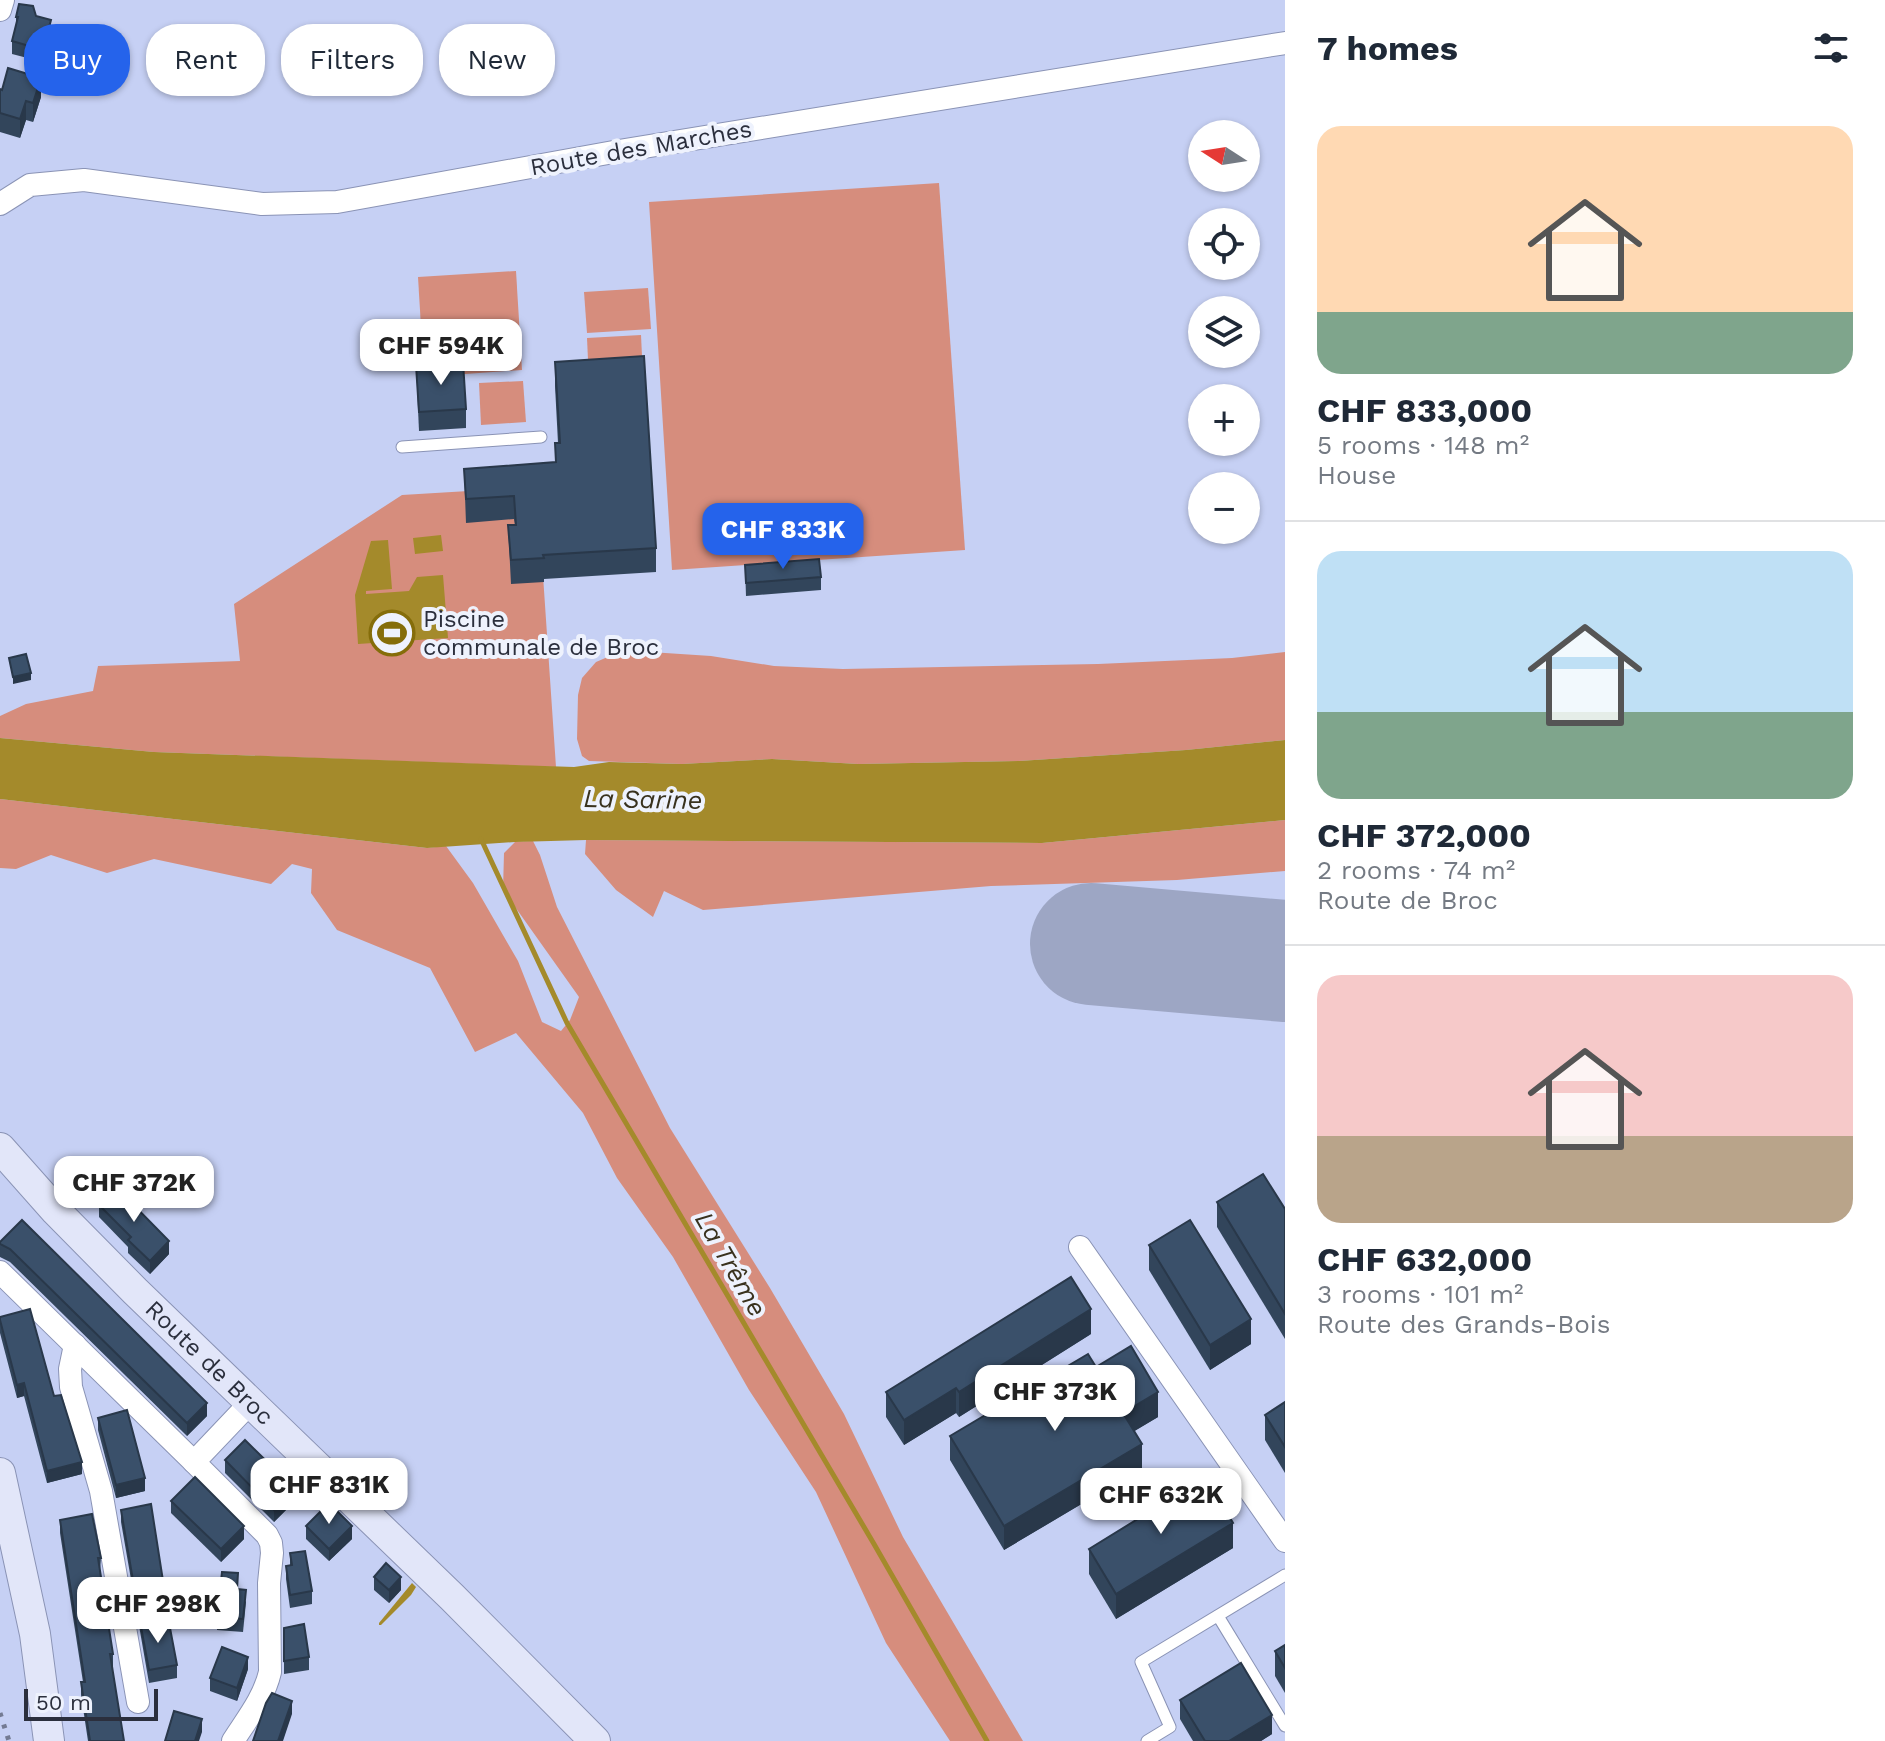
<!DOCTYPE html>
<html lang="en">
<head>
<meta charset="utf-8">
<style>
	body { margin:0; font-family:"Work Sans",sans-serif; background:#f6f6f7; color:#1f2937; height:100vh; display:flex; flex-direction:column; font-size:30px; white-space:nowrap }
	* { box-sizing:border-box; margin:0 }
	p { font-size:26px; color:#747a83 }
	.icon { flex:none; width:44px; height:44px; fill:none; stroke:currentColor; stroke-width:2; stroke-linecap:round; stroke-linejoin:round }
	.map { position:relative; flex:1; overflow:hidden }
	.details { display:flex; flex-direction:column; background:#fff; width:600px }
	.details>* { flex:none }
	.banner { position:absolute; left:24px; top:24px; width:760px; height:72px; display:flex; gap:16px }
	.needle { width:52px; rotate:282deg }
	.controls { position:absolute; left:1188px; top:120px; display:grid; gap:16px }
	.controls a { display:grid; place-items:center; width:72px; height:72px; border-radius:50%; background:#fff; box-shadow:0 2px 6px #0004; font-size:40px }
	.scale { position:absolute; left:24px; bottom:20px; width:134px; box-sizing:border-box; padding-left:8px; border:4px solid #2b2f3d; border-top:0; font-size:22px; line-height:28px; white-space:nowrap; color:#2b2f3d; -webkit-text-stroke:6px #eef2fd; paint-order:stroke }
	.price { position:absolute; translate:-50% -68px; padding:0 18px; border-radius:16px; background:#fff; color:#222; font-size:26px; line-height:52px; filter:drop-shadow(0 2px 4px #0008) }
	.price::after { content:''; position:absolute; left:50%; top:48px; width:24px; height:18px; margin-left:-12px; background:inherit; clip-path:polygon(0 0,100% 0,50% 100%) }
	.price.active { background:#2563eb; color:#fff }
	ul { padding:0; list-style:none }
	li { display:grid; align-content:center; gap:16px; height:424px; padding:0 32px }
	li+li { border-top:2px solid #e0e1e3 }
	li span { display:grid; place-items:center; height:248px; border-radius:24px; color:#555 }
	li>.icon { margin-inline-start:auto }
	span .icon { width:144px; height:144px; fill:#fffc; stroke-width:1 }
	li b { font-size:34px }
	h2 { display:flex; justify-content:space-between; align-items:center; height:96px; padding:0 32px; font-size:34px }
	.chip { padding:0 28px; border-radius:32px; background:#fff; box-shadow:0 2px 6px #0004; font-size:28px; line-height:72px }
	.chip.active { background:#2563eb; color:#fff }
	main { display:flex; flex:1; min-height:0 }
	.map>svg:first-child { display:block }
	.green { fill:#d68d7d }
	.water { fill:#a48a2b }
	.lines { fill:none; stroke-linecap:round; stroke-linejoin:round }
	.stream { stroke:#a48a2b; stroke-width:5 }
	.runway { stroke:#9da6c4; stroke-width:122 }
	.service-casing { stroke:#8a93b5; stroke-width:13 }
	.minor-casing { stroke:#8a93b5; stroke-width:24 }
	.secondary-casing { stroke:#8a93b5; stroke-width:32 }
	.service { stroke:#fff; stroke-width:11 }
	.minor { stroke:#fff; stroke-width:22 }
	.secondary { stroke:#e2e6f9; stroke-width:30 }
	.rail { stroke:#747b93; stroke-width:5; stroke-dasharray:4 8; stroke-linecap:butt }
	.wall { fill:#32455b }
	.shaded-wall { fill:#29384a }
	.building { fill:#3a506a; stroke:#29384a; stroke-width:2 }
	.labels { text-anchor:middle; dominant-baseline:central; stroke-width:8; stroke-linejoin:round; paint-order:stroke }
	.street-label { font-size:24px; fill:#2b2f3d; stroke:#eef2fd }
	.poi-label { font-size:24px; fill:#2b2f3d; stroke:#eef2fd; text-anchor:start }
	.water-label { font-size:26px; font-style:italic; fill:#39321e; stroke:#eef2fd }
</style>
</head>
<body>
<main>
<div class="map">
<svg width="1285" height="1741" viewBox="0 0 1285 1741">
	<rect width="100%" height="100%" fill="#c6d0f4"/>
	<!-- green -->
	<g class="green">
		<path d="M939,183L965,550L672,570L649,202Z"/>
		<path d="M516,271L522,370L424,377L418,277Z"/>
		<path d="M648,288L651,329L587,333L584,292Z"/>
		<path d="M641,335L642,356L588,360L587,338Z"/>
		<path d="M523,381L526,422L481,425L479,383Z"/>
		<path d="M537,487L556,767L154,752L0,738V716L26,704L93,691L98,666L240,661L234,604L402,495Z"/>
		<path d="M650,652L711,656L774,666L843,669L1098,664L1232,658L1285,652V740L1186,750L1019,761L858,764L772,759L682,764L589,761L582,756L577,739L578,695L582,678L596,662L610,656Z"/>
		<path d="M0,799L427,848L446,846L473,883L518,961L542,1022L561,1031L570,1020L579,997L503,890L504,853L515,842L533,841L540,855L557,907L670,1128L770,1288L844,1414L903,1537L1023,1741H950L886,1643L816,1492L749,1390L673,1257L617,1178L583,1113L516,1033L475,1052L430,968L337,930L311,893L312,869L292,864L271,884L154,859L107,873L51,855L16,869L0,868Z"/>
		<path d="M1285,820V871L1177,880L991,886L703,910L664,891L653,917L616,890L585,854L586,840L1042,843Z"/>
	</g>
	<!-- water -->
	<g class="water">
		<path d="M441,535L443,551L415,554L413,538Z"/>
		<path d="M388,540L392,589L366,591V594L409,591L417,577L443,575L448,638L358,644L355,595L371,541Z"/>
		<path d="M0,738L154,752L574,767L609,762L682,764L772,759L858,764L1019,761L1186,750L1285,740V820L1042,843L586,840L515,842L427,848L0,799Z"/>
		<path d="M412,1583L416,1587L411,1595L381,1625H379V1623Z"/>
	</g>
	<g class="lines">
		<!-- stream -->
		<path class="stream" d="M481,839L567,1023L874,1544L987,1741"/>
		<!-- runway -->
		<path class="runway" d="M1091,944L1285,961"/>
		<!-- service casing -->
		<g class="service-casing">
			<g id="service">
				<path d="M402,447L541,437"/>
				<path d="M1218,1616L1285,1726"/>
				<path d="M1147,1741L1170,1727L1141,1662L1285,1575"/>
			</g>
		</g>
		<!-- minor casing -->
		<g class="minor-casing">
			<g id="minor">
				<path d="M0,10L3,0"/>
				<path d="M0,204L30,185L84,180L262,204L337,202L619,151L1285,43"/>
				<path d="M1080,1247L1285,1541"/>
				<path d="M0,1272L194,1462"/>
				<path d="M75,1345L70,1369L71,1387L101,1491L138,1702"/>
				<path d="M233,1741C247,1719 264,1698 270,1672L269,1583L272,1553L271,1543L267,1535L194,1462L250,1403"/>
			</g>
		</g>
		<!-- secondary casing -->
		<g class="secondary-casing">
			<g id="secondary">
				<path id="s1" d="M0,1148L56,1211L135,1291L452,1597L595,1741"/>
				<path d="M0,1473L35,1634L49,1741"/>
			</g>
		</g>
		<!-- service -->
		<use href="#service" class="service"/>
		<!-- minor -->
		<use href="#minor" class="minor"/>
		<!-- secondary -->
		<use href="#secondary" class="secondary"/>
		<!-- rail -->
		<path class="rail" d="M0,1713L9,1741"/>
	</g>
	<!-- wall -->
	<g class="wall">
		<path d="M36,16L51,33L43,62L12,54V41L16,26V17Z"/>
		<path d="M0,89L41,97L33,122L26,120L20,138L0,132Z"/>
		<path d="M555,362L656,548V572L544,579V582L511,584L508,525H515L514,519L466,523L464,469L555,462V443H558L555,386Z"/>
		<path d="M416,365L466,409V428L419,431Z"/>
		<path d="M745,565L821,577V590L746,596Z"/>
		<path d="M1217,1202L1285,1209V1339L1217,1227Z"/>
		<path d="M99,1205L169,1254L150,1274L128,1253V1247L99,1217Z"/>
		<path d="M22,1220L207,1416L187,1436L10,1262L0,1257V1242Z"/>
		<path d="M1149,1245L1251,1344L1210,1370L1149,1270Z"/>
		<path d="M0,1317L54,1396L82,1474L47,1483L24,1396L17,1398L0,1333Z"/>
		<path d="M1091,1334L959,1417L956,1413L904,1445L886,1417V1392Z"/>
		<path d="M1096,1367L1158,1417L1134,1431L1142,1468L1004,1550L950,1460V1436Z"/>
		<path d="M1285,1402V1473L1265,1440V1415Z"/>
		<path d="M98,1418L145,1491L116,1498L98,1430Z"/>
		<path d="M225,1460L295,1501L274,1522L225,1473Z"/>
		<path d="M171,1501L244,1539L221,1562L171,1513Z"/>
		<path d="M121,1510L168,1613V1626L164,1625L177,1665V1678L149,1683L121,1522Z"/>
		<path d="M60,1520L101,1558L100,1571L113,1654V1666L112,1667L124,1741H88L81,1695V1682H83L60,1533Z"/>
		<path d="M306,1526L352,1539L329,1561L306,1539Z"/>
		<path d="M1233,1548L1116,1619L1089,1574V1549Z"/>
		<path d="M290,1553L312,1591V1604L290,1608L286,1579V1566H290Z"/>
		<path d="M374,1577L401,1590L389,1603L374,1590Z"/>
		<path d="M238,1589L246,1602L243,1632L217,1630V1617Z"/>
		<path d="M284,1628L309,1657V1670L284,1674Z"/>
		<path d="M1285,1645V1693L1275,1676V1651Z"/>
		<path d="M248,1669L237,1701L210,1691V1678Z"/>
		<path d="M1180,1700L1272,1734L1261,1741H1193L1180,1719Z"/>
	</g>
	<!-- shaded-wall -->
	<g class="shaded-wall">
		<path d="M51,20V33L43,62V50Z"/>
		<path d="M41,78V97L33,122V103Z"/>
		<path d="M26,101V120L20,138V119Z"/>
		<path d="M31,673V680L13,684V677Z"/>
		<path d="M169,1241V1254L150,1274V1261Z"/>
		<path d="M1091,1309V1334L959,1417V1392Z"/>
		<path d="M1251,1319V1344L1210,1370V1345Z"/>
		<path d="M24,1383V1396L17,1398V1385Z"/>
		<path d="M956,1388V1413L904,1445V1420Z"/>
		<path d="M1158,1392V1417L1123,1438V1413Z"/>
		<path d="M207,1403V1416L187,1436V1423Z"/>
		<path d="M1142,1444V1468L1004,1550V1526Z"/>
		<path d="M82,1462V1474L47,1483V1471Z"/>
		<path d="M145,1478V1491L116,1498V1485Z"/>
		<path d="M295,1489V1501L274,1522V1510Z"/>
		<path d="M1233,1523V1548L1116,1619V1594Z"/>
		<path d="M244,1526V1539L221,1562V1549Z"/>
		<path d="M352,1526V1539L329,1561V1549Z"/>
		<path d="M401,1577V1590L389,1603V1590Z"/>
		<path d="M248,1657V1669L237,1701V1688Z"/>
		<path d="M292,1701V1714L283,1741H278Z"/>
		<path d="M1272,1715V1734L1261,1741H1229Z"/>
		<path d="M202,1719V1732L199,1741H195Z"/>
	</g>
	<!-- building -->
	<g class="building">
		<path d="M19,4L33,6L36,16L51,20L43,50L12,41L18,17H16Z"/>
		<path d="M8,68L41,78L33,103L26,101L20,119L0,113V89L2,90Z"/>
		<path d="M644,356L656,548L543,555L544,558L511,560L508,525H516L514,496L466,499L464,469L556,462L555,443H560L555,362Z"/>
		<path d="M463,362L466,409L419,412L416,365Z"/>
		<path d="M819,559L821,577L746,583L745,565Z"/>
		<path d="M26,654L31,673L13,677L9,658Z"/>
		<path d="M1263,1174L1285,1209V1314L1217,1202Z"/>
		<path d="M116,1187L169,1241L150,1261L128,1240L131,1237L99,1205Z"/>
		<path d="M22,1220L207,1403L187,1423L10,1249L0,1244V1242Z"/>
		<path d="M1190,1220L1251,1319L1210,1345L1149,1245Z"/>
		<path d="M1071,1277L1091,1309L959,1392L956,1388L904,1420L886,1392Z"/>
		<path d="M30,1309L54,1396L61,1395L82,1462L47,1471L24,1383L17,1385L0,1320V1317Z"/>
		<path d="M1131,1346L1158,1392L1123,1413L1142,1444L1004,1526L950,1436L1088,1354L1096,1367Z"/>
		<path d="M1285,1402V1447L1265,1415Z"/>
		<path d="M127,1410L145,1478L116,1485L98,1418Z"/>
		<path d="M245,1440L295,1489L274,1510L225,1460Z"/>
		<path d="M195,1477L244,1526L221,1549L171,1501Z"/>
		<path d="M1206,1477L1233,1523L1116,1594L1089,1549Z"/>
		<path d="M329,1503L352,1526L329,1549L306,1526Z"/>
		<path d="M151,1504L168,1613L138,1610L121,1510Z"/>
		<path d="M92,1514L101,1558H98L113,1654H110L124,1741H90L81,1682H85L60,1520Z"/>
		<path d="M305,1551L312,1591L290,1595L286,1566L292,1565L290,1553Z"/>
		<path d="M386,1563L401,1577L389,1590L374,1577Z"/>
		<path d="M222,1572L238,1573L237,1589L246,1590L243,1619L217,1617Z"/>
		<path d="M139,1616L170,1628L177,1665L149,1670Z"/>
		<path d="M304,1624L309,1657L284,1661V1628Z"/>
		<path d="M1285,1645V1668L1275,1651Z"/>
		<path d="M222,1647L248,1657L237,1688L210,1678Z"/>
		<path d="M1241,1663L1272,1715L1229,1741H1205L1180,1700Z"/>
		<path d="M272,1693L292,1701L278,1741H253L266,1703Z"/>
		<path d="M174,1711L202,1719L195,1741H165Z"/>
	</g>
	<!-- icons -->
	<defs>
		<g id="stadium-ring" transform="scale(2.3)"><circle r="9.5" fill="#eef2fd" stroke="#856d0a" stroke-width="1.5"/><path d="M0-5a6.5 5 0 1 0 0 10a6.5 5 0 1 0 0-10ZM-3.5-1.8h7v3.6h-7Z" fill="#856d0a"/></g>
	</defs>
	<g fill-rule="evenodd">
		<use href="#stadium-ring" x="392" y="633"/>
	</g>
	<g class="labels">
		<!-- street labels -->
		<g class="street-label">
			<text transform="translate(641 148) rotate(-10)">Route des Marches</text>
			<text stroke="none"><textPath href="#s1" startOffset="300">Route de Broc</textPath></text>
		</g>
		<!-- poi labels -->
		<g class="poi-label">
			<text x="423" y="619">Piscine<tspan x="423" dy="28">communale de Broc</tspan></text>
		</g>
		<!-- water labels -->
		<g class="water-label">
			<text transform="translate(643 799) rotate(1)">La Sarine</text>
			<text transform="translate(731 1264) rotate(60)">La Trême</text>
		</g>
	</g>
</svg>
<div class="controls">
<a><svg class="needle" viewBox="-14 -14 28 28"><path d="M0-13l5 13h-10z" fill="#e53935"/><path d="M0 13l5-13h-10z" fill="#747a83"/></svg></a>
<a><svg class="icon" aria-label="locate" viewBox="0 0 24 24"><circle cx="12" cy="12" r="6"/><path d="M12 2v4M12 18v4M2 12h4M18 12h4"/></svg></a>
<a><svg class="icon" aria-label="layers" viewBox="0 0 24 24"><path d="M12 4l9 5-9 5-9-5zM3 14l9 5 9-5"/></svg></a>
<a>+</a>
<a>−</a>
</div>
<div class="scale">50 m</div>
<b class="price" style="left:441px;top:387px">CHF 594K</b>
<b class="price active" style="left:783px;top:571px">CHF 833K</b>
<b class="price" style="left:134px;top:1224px">CHF 372K</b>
<b class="price" style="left:1055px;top:1433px">CHF 373K</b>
<b class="price" style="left:329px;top:1526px">CHF 831K</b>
<b class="price" style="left:1161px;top:1536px">CHF 632K</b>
<b class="price" style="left:158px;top:1645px">CHF 298K</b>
<div class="banner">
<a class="chip active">Buy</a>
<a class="chip">Rent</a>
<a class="chip">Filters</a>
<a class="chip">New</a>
</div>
</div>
<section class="details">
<h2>7 homes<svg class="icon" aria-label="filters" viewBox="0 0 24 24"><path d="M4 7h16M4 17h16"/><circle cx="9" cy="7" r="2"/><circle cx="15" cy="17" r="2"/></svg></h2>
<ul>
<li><span style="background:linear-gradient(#ffd9b3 75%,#7fa58c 0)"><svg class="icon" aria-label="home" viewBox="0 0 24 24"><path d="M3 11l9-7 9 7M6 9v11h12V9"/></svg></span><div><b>CHF 833,000</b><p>5 rooms · 148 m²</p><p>House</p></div></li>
<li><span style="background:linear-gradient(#bfe0f5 65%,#7fa58c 0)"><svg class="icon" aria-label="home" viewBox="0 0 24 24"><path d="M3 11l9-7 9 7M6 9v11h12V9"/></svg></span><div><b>CHF 372,000</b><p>2 rooms · 74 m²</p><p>Route de Broc</p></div></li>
<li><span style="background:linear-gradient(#f6c9c9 65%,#b9a48a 0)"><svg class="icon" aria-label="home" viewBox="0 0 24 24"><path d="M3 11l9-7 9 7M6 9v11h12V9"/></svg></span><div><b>CHF 632,000</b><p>3 rooms · 101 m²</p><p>Route des Grands-Bois</p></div></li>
</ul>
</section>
</main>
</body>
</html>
